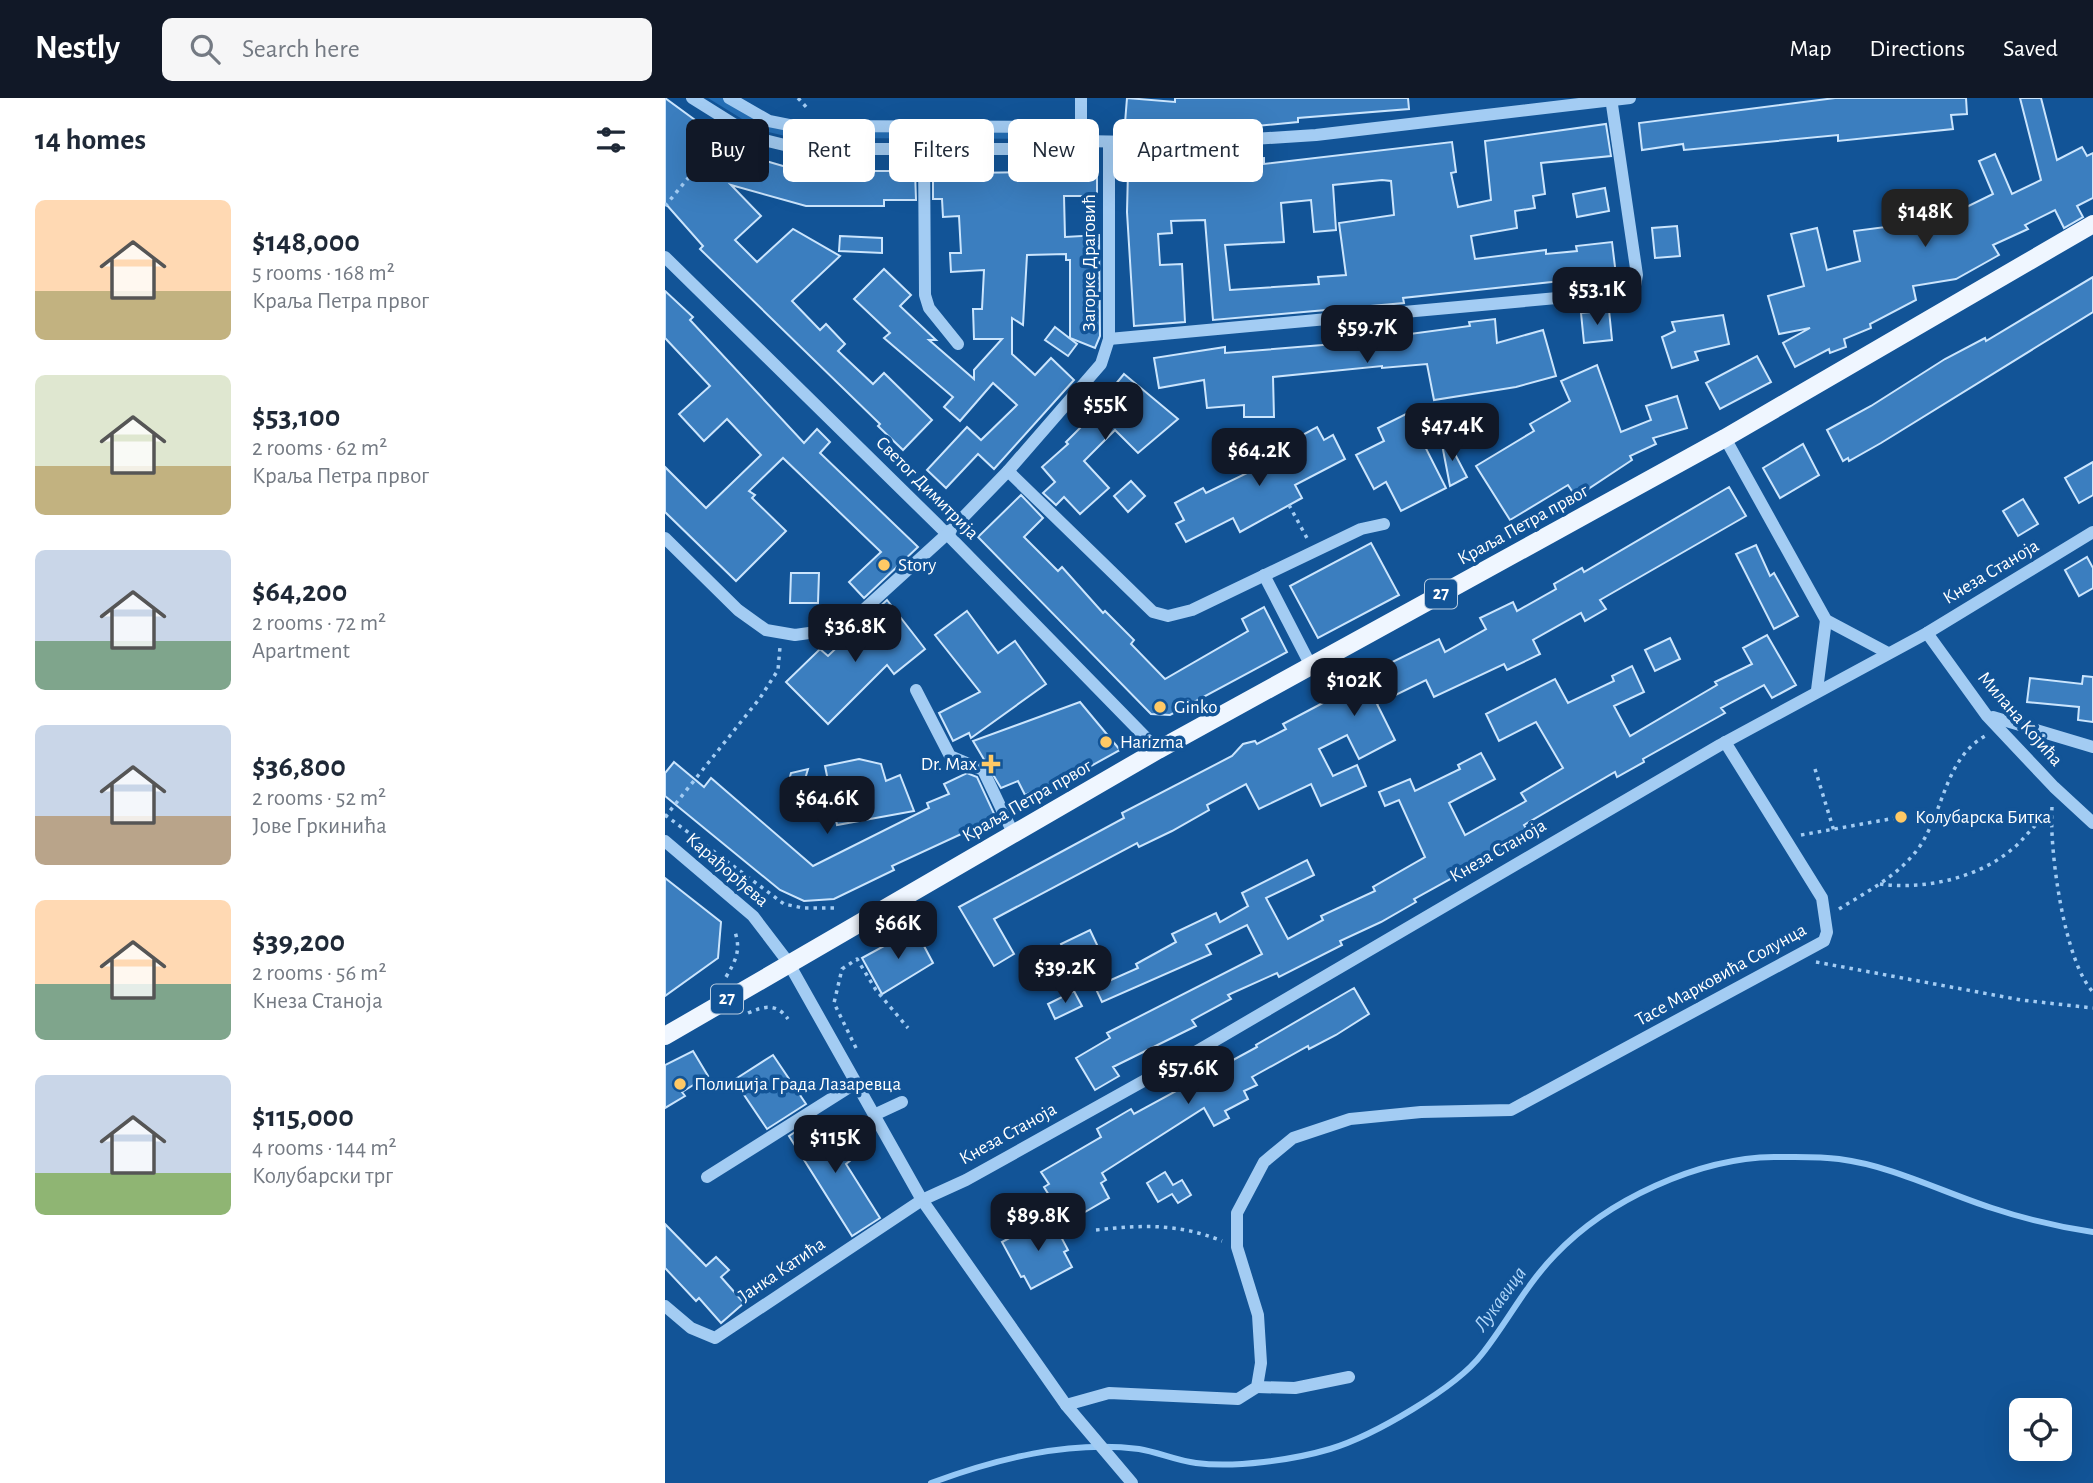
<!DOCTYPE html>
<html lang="en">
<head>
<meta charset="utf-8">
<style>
	body { margin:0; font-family:"Alegreya Sans",sans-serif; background:#f6f6f7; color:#1f2937; height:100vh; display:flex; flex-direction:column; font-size:26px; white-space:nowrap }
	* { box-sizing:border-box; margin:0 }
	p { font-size:23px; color:#747a83 }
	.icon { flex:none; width:38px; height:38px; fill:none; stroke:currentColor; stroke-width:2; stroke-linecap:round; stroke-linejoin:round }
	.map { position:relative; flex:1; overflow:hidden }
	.sheet { display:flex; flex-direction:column; background:#fff; width:665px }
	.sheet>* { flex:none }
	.banner { position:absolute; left:21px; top:21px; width:665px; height:63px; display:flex; gap:14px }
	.controls { position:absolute; left:1344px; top:1300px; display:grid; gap:14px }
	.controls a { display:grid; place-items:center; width:63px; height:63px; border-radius:10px; background:#fff; box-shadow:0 7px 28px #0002; font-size:35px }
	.price { position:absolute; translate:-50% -60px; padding:0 16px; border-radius:14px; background:#111827; color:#fff; font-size:23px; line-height:46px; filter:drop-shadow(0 2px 4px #0008) }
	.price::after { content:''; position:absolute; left:50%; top:42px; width:21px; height:16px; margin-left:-10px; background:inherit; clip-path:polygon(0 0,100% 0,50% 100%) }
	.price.current { background:#222; color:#fff }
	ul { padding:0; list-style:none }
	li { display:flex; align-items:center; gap:21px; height:175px; padding:0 35px }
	li span { display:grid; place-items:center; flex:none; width:196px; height:140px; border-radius:10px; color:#555 }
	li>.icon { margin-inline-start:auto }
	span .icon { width:84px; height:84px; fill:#fffc; stroke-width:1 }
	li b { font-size:30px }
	h2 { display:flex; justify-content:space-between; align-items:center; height:84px; padding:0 35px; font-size:30px }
	.tag { padding:0 24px; border-radius:10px; background:#fff; box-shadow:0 7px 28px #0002; font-size:24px; line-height:63px }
	.tag.current { background:#111827; color:#fff }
	header { display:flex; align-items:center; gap:42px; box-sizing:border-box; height:98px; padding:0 35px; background:#111827; color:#fff }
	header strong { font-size:33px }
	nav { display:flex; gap:38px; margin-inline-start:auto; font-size:24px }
	.search { width:490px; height:63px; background:#f6f6f7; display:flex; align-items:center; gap:18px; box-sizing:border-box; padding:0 24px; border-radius:10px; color:#747a83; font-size:26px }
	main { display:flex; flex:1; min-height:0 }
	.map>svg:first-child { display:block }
	.green { fill:#256fb6 }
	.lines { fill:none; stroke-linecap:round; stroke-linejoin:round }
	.stream { stroke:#95c8f6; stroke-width:6 }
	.building { fill:#3b7ebf; stroke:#cbe5fd; stroke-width:2; fill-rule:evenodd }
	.path { stroke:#a3ccf3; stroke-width:3.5; stroke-dasharray:3.5 5; stroke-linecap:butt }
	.minor { stroke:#a3ccf3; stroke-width:12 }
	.major { stroke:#eff6ff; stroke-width:18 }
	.poi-dot { fill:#ffc965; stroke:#125497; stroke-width:2.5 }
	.labels { text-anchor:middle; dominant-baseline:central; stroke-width:7; stroke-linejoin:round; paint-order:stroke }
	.shield { fill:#125497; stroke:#b8cce0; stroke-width:2 }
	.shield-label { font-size:18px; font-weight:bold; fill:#fff }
	.street-label { font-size:19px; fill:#fff; stroke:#125497 }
	.poi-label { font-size:19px; fill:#fff; stroke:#125497; text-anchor:start }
	.water-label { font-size:21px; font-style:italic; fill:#afd6fa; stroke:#125497 }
</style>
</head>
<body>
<header>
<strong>Nestly</strong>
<div class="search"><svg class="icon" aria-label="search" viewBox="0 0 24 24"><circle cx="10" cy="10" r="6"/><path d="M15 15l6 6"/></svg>Search here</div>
<nav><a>Map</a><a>Directions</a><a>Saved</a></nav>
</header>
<main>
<section class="sheet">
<h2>14 homes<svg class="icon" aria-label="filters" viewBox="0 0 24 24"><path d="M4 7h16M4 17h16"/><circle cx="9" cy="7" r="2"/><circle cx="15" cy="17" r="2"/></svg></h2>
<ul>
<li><span style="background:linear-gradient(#ffd9b3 65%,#c2b280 0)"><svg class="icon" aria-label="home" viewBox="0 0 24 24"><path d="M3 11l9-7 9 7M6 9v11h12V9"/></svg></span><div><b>$148,000</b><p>5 rooms · 168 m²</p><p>Краља Петра првог</p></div></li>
<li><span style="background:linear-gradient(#dfe7d0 65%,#c2b280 0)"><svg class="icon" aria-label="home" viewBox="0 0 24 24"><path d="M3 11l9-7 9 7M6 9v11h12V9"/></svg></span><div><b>$53,100</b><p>2 rooms · 62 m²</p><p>Краља Петра првог</p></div></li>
<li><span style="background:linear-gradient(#c9d6e8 65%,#7fa58c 0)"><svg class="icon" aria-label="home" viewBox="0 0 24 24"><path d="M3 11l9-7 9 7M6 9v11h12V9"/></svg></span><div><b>$64,200</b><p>2 rooms · 72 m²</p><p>Apartment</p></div></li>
<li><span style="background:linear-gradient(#c9d6e8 65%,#b9a48a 0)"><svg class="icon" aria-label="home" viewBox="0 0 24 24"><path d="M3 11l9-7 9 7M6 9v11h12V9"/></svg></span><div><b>$36,800</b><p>2 rooms · 52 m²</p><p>Јове Гркинића</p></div></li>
<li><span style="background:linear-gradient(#ffd9b3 60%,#7fa58c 0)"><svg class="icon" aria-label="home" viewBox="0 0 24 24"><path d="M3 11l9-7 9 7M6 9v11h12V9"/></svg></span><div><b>$39,200</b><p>2 rooms · 56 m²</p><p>Кнеза Станоја</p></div></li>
<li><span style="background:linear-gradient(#c9d6e8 70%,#8fb573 0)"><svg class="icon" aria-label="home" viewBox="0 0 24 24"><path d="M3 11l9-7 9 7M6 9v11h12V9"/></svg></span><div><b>$115,000</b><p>4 rooms · 144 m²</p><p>Колубарски трг</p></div></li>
</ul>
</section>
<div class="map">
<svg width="1428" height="1385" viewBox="0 0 1428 1385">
	<rect width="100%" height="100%" fill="#125497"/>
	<!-- green -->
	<path class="green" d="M43,0H58L99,24L399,34V41L129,40L95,32Z"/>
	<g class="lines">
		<!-- stream -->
		<path class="stream" d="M266,1385C331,1361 404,1342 474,1351C493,1354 512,1363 531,1365C570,1370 628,1362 665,1351C708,1338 791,1290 817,1256C843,1223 860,1188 890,1157C942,1102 1033,1060 1109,1059C1130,1059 1153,1058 1174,1061C1228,1068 1277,1094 1327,1110C1360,1121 1394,1129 1428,1134"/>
	</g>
	<!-- building -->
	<g class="building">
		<path d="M0,0L67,49L97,78L101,63L135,73H250L251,102H219V108H141L66,87L96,118L70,142L92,164L128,131L175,158L127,203L155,232L161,226L180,246L173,253L208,286L219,275L267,322L238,352L213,328L215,326L35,151L38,148L0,105Z"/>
		<path d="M462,0L510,4V0H743L744,11L633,20V24L559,31L558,24L487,28L460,25Z"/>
		<path d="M1170,0H1301L1302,16L1286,17L1288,31L1173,43V37L1019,52L1018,46L977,52L974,25Z"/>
		<path d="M1355,0H1376L1392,62L1417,49L1422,58L1428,55V100L1412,108L1418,119L1399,130L1390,112L1360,127L1363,131L1328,147L1334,157L1291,181L1248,188L1251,202L1205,226L1206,230L1179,241L1181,249L1165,255L1164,251L1130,269L1118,245L1145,230L1114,236L1103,198L1139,188L1126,136L1152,130L1162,172L1195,163L1189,133L1275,122L1328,96L1314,63L1330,56L1347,96L1376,82Z"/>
		<path d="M941,26L946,58L876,65L880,96L868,98L870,110L850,113L852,130L806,138L810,161L881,152V156L912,153L911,148L947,144L951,177L738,200L739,205L548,222L540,122L506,123L507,135L493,136L495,167L517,166L520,224L469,228L462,114L463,73H528V63L599,60V66L787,44L791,74L786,75L793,109L826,102L820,43ZM717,82L726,83L729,117L674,125L681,177L653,179L654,186L565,192L560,147L619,144L616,105L646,102L649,134L671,132L668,87Z"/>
		<path d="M302,71V75L432,73V98H399L400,139L434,137L435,238L430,250L405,240V162H401V156L362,157L358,227L347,220V256L370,277L386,260L409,282L329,371L313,356L281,390L262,372L302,329L316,342L352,307L328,285L295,323L279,309L288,299L219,240L225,235L189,201L219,171L246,197L235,208L271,242H264L309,281V272L337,241H309L308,211H317L319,172L286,174L285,155H296L294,118L278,119L277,101H268V73Z"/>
		<path d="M940,90L944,113L912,119L908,96Z"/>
		<path d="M1012,128L1015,158L990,160L987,130Z"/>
		<path d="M175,138L217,140V155L174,153Z"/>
		<path d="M1428,179V214L1216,345L1184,363L1183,360L1178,363L1162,332L1206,308L1280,261L1320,240L1321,243Z"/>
		<path d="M0,193L28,219L25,222L139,345L152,331L165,344L155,355L253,449L199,500L184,484L216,454L118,360L84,393L90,397L87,400L121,433L71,483L0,414V369L41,410L96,357L62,321L39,343L14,316L45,288L0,240Z"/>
		<path d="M944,212L947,242L919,245L916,215Z"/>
		<path d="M1058,217L1064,246L1030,254L1033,262L1007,270L997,239L1010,233L1007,224Z"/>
		<path d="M830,221L832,245L878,232L891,278L851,289L769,302L762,266L717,270V268L608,279L609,319H579V307L542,310L539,282L494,290L489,260L560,249V255L670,246L805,228L804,224Z"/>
		<path d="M390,229L412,246L403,258L380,242Z"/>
		<path d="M1092,258L1106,284L1055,311L1041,285Z"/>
		<path d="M932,267L956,334L986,322L981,308L1012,298L1022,330L988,340L991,346L965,358L967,362L911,399L903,387L845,422L811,368L869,333L865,326L905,303L896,283Z"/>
		<path d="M459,276L513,321L473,355L450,332L419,363L444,390L415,416L399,399L391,407L378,395L390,384L377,369L403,346L401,344L443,302L440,299Z"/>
		<path d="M743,315L781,390L736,413L721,384L709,391L691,357L719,343L713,330Z"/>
		<path d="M652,329L659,342L668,337L680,361L630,387L637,400L575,434L568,420L521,444L511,426L519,422L510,405L538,390L541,395L625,354L621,346Z"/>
		<path d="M779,335L802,379L785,388L775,336Z"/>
		<path d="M1138,346L1154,377L1115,400L1098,370Z"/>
		<path d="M1428,364V397L1414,405L1400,380Z"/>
		<path d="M466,383L480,398L463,414L449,398Z"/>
		<path d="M1064,389L1081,418L935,502L941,511L920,523L916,515L868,542L875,556L842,572L839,566L769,599L761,582L712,606L730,642L694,661L682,637L654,651L668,678L692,667L701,688L656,708L646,686L594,711L581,686L542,707L544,712L507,733L474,749L472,745L329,821L349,856L329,868L294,809L459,720L457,715L567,658L578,646L590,643L592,646L621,631L618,626L709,578L707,574L774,541L780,554L821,531L815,520L848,504L852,513L891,491L889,486L917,470L919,474Z"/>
		<path d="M356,397L378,420L359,439L393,473L397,469L438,515L440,513L469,542L466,546L500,581L583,533L577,521L599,509L622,554L505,617L486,616L313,439Z"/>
		<path d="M1358,401L1373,426L1353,438L1338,413Z"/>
		<path d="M706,445L734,497L653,540L625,488Z"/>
		<path d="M1091,447L1105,478L1109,475L1133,518L1109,531L1071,456Z"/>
		<path d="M1422,459L1428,470V490L1414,498L1400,472Z"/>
		<path d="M126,475H154L153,505H125Z"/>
		<path d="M222,502L260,551L229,576L222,567L163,626L121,584L155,551L163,558L186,536L191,541L218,520L211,512Z"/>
		<path d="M302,513L333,555L350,543L381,586L306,640L304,635L288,643L274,615L315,594L270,537Z"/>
		<path d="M1102,537L1131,587L1107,600L1099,587L1056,610L1060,615L978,661L979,664L952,679L950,674L859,727L865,737L749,801L751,804L716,824L675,843L677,847L614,879L612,875L563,897L566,901L527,922L531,928L448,969L454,978L430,992L411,960L445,940L442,935L597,856L582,827L541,847L546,856L437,904L430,889L473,870L471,866L511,844L507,836L551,815L555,824L583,808L577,795L642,762L649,777L601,800L623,841L658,822L656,818L710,793L708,789L760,759L734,702L720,708L714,694L745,681L750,693L795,671L793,667L816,655L830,681L784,705L800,737L861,703L856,695L898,670L871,624L834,643L821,616L890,581L903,605L949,583L947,578L967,568L979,594L949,608L965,638L1052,587L1050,584L1087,566L1078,550Z"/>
		<path d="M1005,540L1015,561L990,573L980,552Z"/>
		<path d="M1418,578L1428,579V624L1413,622L1414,609L1362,604L1365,580L1417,586Z"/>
		<path d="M415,604L455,652L377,695L374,691L360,697L353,683L336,690L308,643Z"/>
		<path d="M194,661L216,666L221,683L235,677L249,713L172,727L160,668Z"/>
		<path d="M9,664L39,689L46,680L148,768L264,710L262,705L284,696L279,686L302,675L312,679L331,720L227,768L229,772L169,801L139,803L115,792L0,698V675Z"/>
		<path d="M143,671L132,708L118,704L126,675Z"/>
		<path d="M0,780L56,824L53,860L0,898Z"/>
		<path d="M250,831L268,865L217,896L197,860Z"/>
		<path d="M425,832L434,851L405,865L396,846Z"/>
		<path d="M689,890L704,916L671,937L644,951L643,948L587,979L592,987L579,993L583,1001L560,1013L564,1020L549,1028L539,1010L437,1075L441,1082L436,1085L444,1100L401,1125L379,1089L384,1086L376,1074L436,1039L432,1031L466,1011L469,1016L592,949L591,947Z"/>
		<path d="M409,893L417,908L390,921L383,906Z"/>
		<path d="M28,953L43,978L17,994L20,998L0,1010V967Z"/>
		<path d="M108,957L141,1006L102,1031L69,982Z"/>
		<path d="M150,1021L154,1027L161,1022L186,1062L181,1066L215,1120L187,1138L124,1038Z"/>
		<path d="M500,1074L508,1087L517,1082L526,1097L513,1105L507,1096L493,1104L482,1085Z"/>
		<path d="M385,1118L403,1152L399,1154L407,1169L366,1191L359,1178L356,1179L337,1144Z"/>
		<path d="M0,1126L41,1168L51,1159L64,1172L56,1179L79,1205L56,1225L34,1200L31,1203L0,1170Z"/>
	</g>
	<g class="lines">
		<!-- path -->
		<g class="path">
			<path d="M133,0L143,11"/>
			<path d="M0,108L59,37"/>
			<path d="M624,407L643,442"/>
			<path d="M1150,671L1169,733"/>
			<path d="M1387,709C1384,751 1399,863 1428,894"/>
			<path d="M0,717L119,806L138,810H169"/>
			<path d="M0,719L95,600L113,572L115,549"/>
			<path d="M1136,737L1236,719"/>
			<path d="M1215,786C1261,792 1316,780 1352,747C1364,735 1372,723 1387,714"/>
			<path d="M1174,811C1203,793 1235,777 1255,748C1279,712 1280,661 1320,638"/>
			<path d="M1151,864L1356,902L1428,910"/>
			<path d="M61,879C71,862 76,852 70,834"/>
			<path d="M83,915C99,908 112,905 123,921"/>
			<path d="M191,950L169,905L177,871L192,861L211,892L243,930"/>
			<path d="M431,1132C478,1127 512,1125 557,1143"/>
		</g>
		<!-- minor -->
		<g class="minor">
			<path d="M27,0L91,40L136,51H396L416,43L528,45L651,37L965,0"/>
			<path d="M64,0L104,23L129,28L394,29L416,43"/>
			<path d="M416,0V43"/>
			<path d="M259,52L260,197L264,210L293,246"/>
			<path d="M0,159L282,436L493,652"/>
			<path d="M444,241L958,194L970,188L972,177L946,0"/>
			<path d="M1060,340L1161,522L1223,555"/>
			<path d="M343,373L488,514L503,518L527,512L696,431L719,426"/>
			<path d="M0,440L73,512L101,532L130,537L165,532L194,516L282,436L343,373L436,266L444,241V44"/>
			<path d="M599,477L646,568"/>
			<path d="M1262,535L1322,618L1389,689L1428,725"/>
			<path d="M251,592L285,658L318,672L348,735"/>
			<path d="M1152,592L1161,522"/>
			<path d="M1328,619L1428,649"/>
			<path d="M0,743L88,818L123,864L257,1102L401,1307L467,1385"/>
			<path d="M209,1017L237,1004"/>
			<path d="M42,1079L191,985"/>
			<path d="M0,1208L26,1230L50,1240L257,1102L301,1082L527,956L1055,647L1262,535L1428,434"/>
			<path d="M592,1289L630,1290L684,1279"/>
			<path d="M401,1307L444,1295L573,1301L592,1289L596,1265L593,1217L572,1149V1115L599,1064L628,1040L685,1021L756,1014L846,1012L1159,843L1162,834L1157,800L1060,644"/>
		</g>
		<!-- major -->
		<path class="major" d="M0,938L493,652L1060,340L1428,126"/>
	</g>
	<!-- markers -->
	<g class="poi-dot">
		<circle cx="219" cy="467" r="7"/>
		<circle cx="495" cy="609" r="7"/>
		<circle cx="441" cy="644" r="7"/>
		<path d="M322.5 655.5h7v7h7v7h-7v7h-7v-7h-7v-7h7z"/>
		<circle cx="1236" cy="719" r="7"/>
		<circle cx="15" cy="986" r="7"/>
	</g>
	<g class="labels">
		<!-- shield labels -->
		<g class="shield">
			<rect x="760" y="481.5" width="32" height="29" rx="5"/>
			<rect x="46" y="886.5" width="32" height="29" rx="5"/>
		</g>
		<g class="shield-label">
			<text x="776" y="496">27</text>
			<text x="62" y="901">27</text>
		</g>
		<!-- street labels -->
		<g class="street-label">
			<text transform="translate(424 165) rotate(-90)">Загорке Драговић</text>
			<text transform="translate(262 390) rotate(45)">Светог Димитрија</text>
			<text transform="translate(858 427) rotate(-29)">Краља Петра првог</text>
			<text transform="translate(1326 474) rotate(-31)">Кнеза Станоја</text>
			<text transform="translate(1355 621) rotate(49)">Милана Којића</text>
			<text transform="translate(362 703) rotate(-30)">Краља Петра првог</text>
			<text transform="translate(833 753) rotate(-30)">Кнеза Станоја</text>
			<text transform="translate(62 772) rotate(41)">Карађорђева</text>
			<text transform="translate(1056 877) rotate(-29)">Тасе Марковића Солунца</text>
			<text transform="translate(343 1036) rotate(-29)">Кнеза Станоја</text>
			<text transform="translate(117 1172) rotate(-34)">Јанка Катића</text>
		</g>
		<!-- poi labels -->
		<g class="poi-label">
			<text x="233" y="467">Story</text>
			<text x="509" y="609">Ginko</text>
			<text x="455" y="644">Harizma</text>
			<text x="312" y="666" text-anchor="end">Dr. Max</text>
			<text x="1250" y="719">Колубарска Битка</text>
			<text x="29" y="986">Полиција Града Лазаревца</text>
		</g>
		<!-- water labels -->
		<g class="water-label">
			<text transform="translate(835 1201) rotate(-54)">Лукавица</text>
		</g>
	</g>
</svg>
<div class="controls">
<a><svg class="icon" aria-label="locate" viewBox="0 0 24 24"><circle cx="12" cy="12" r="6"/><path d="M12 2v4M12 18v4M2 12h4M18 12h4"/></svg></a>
</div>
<b class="price current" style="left:1260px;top:151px">$148K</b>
<b class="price" style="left:932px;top:229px">$53.1K</b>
<b class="price" style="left:702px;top:267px">$59.7K</b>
<b class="price" style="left:440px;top:344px">$55K</b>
<b class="price" style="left:787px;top:365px">$47.4K</b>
<b class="price" style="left:594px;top:390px">$64.2K</b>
<b class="price" style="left:190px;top:566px">$36.8K</b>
<b class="price" style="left:689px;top:620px">$102K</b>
<b class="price" style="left:162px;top:738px">$64.6K</b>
<b class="price" style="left:233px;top:863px">$66K</b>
<b class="price" style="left:400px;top:907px">$39.2K</b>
<b class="price" style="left:523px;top:1008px">$57.6K</b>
<b class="price" style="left:170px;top:1077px">$115K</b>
<b class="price" style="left:373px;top:1155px">$89.8K</b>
<div class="banner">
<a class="tag current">Buy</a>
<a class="tag">Rent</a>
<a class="tag">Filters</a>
<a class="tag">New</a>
<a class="tag">Apartment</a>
</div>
</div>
</main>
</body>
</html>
